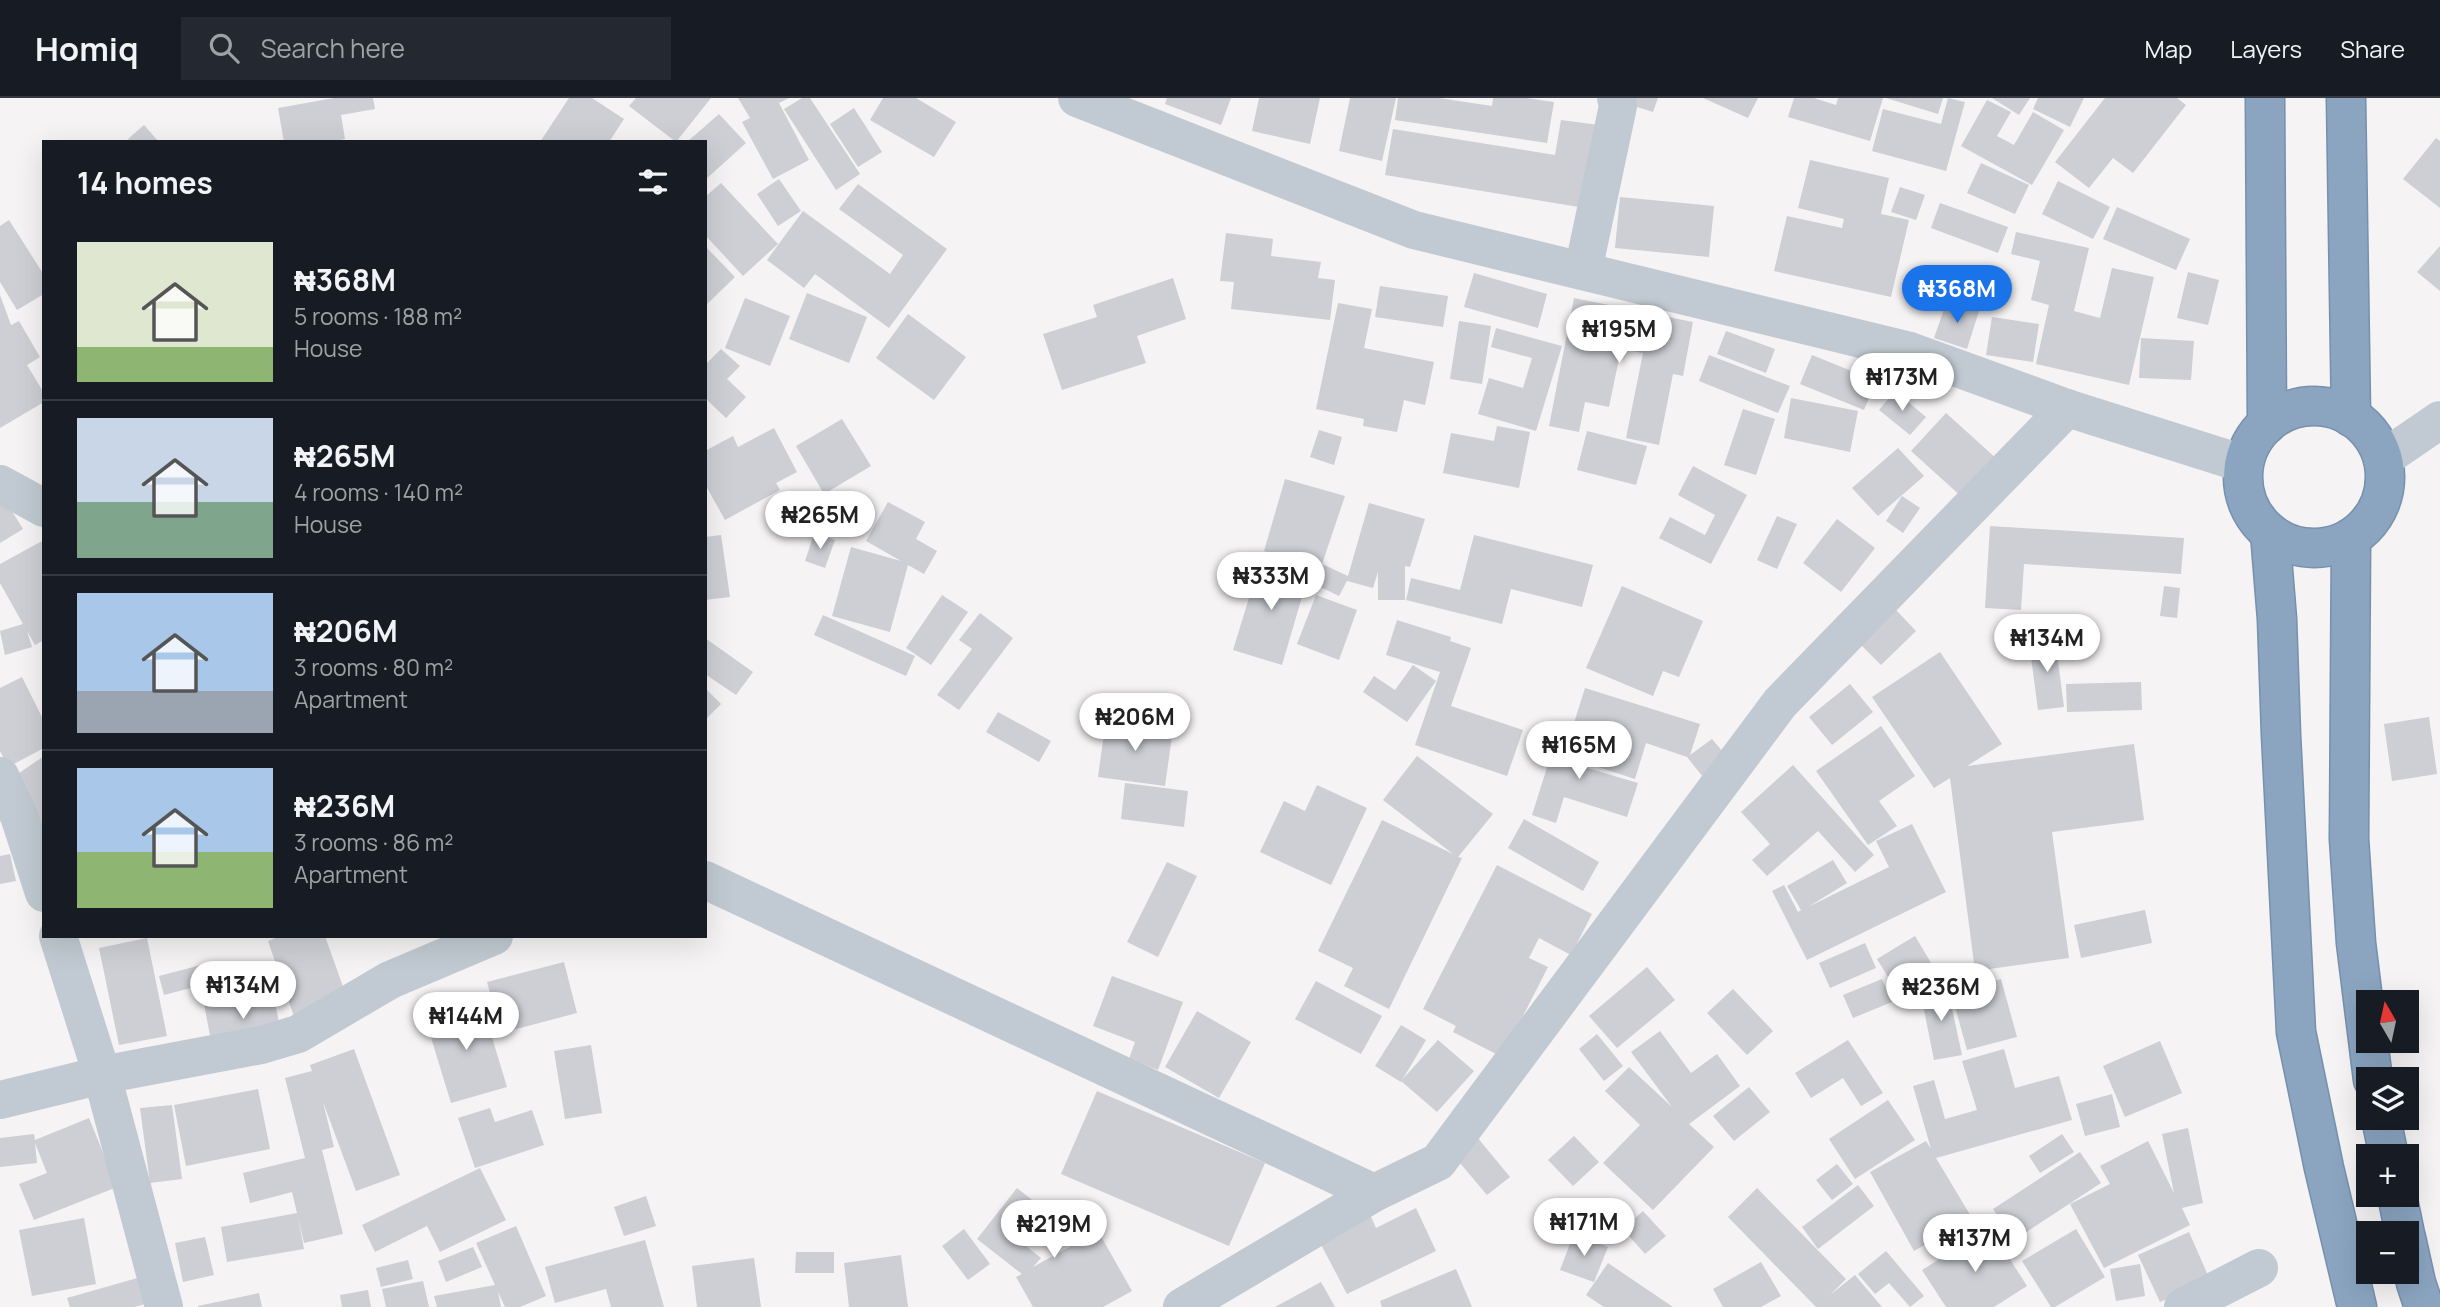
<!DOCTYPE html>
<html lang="en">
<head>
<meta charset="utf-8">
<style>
	body { margin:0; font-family:Manrope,sans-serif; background:#242831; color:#f1f3f6; height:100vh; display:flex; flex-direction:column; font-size:26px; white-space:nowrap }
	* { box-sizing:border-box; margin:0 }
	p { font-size:23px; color:#9ea1a6 }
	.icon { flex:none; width:38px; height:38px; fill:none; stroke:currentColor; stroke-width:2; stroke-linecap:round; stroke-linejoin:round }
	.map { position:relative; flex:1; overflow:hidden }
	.side { position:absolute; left:42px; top:42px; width:665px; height:798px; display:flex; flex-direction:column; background:#171b24; border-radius:0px; box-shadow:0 7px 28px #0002 }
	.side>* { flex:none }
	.needle { width:46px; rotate:351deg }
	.fabs { position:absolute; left:2356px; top:892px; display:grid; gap:14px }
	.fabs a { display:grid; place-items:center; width:63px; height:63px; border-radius:0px; background:#171b24; box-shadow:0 7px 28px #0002; font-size:35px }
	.price { position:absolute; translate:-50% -60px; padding:0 16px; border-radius:24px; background:#fff; color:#222; font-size:23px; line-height:46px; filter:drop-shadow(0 2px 4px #0008) }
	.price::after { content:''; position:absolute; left:50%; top:42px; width:21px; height:16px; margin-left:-10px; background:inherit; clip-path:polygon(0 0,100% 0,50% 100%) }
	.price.on { background:#1a73e8; color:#fff }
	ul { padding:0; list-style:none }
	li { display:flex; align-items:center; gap:21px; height:175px; padding:0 35px }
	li+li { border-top:2px solid #363941 }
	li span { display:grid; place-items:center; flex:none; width:196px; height:140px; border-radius:0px; color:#555 }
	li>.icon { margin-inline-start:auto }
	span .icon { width:84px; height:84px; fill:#fffc; stroke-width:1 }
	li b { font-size:30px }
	h2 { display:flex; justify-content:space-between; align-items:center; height:84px; padding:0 35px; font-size:30px }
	header { display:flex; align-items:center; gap:42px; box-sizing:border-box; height:98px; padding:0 35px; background:#171b24; border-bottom:2px solid #363941 }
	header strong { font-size:33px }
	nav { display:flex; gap:38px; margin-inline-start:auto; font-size:24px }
	.search { width:490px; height:63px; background:#242831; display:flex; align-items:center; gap:18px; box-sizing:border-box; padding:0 24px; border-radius:0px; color:#9ea1a6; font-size:26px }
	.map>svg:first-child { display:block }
	.building { fill:#cdcfd5 }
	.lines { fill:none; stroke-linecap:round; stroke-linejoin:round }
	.highway-casing { stroke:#7690ad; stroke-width:41 }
	.street { stroke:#c1cad2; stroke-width:38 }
	.highway { stroke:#8ba5c1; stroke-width:38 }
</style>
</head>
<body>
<header>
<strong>Homiq</strong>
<div class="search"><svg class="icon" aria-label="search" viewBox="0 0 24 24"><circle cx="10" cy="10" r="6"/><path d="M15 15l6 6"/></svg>Search here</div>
<nav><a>Map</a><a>Layers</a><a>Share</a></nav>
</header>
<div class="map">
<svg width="2440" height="1209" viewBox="0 0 2440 1209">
	<rect width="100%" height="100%" fill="#f5f3f3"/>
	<!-- building -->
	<g class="building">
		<path d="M334,0H373L375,11L341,17L345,41L332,44H284L278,10Z"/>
		<path d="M569,0H592L624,21L609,44H540Z"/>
		<path d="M636,0H711L676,44L629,8Z"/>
		<path d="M738,0H789L779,5L809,62L773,81L742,24L750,20Z"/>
		<path d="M802,0H810L860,76L836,92L784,11Z"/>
		<path d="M883,0H916L956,24L934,59L870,22Z"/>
		<path d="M1167,0H1231L1221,27L1165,6Z"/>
		<path d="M1259,0H1320L1310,46L1252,33Z"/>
		<path d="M1350,0H1396L1382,63L1339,53Z"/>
		<path d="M1398,0H1439L1492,8L1493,0H1526L1554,4L1547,45L1395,22Z"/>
		<path d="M1622,0H1658L1653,14L1621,4Z"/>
		<path d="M1703,0H1758L1748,20Z"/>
		<path d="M1794,0H1814L1836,7L1838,0H1883L1870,43L1788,19Z"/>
		<path d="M1886,0H1943L1938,16Z"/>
		<path d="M1948,0L1965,4L1946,73L1872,53L1883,11L1941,26Z"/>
		<path d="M1992,0H2030L2019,17Z"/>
		<path d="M2038,0H2084L2070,29L2033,11Z"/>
		<path d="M2105,0H2177L2186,7L2133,75L2113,60L2089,90L2055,64Z"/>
		<path d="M1987,2L2011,14L1997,38L2014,47L2033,14L2064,32L2032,87L1961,48Z"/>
		<path d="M854,10L882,54L858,69L830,26Z"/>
		<path d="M719,16L746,45L705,82V44H687Z"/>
		<path d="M1561,22L1599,27L1585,110L1385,77L1393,31L1555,57Z"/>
		<path d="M144,27L159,44H131L128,41Z"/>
		<path d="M2436,40L2440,43V110L2403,81Z"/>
		<path d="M1810,62L1889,80L1881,116L1909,122L1891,199L1774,173L1787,118L1842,130L1844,121L1798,110Z"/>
		<path d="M1981,65L2029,87L2015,116L1967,95Z"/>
		<path d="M779,81L801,113L778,128L757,96Z"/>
		<path d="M2058,83L2110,109L2093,141L2042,116Z"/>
		<path d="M721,85L778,146L743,178L705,137V99Z"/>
		<path d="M858,86L947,151L889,230L815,176L804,190L767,162L803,113L890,176L903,157L839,111Z"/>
		<path d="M1900,89L1925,97L1916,122L1891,114Z"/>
		<path d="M1620,99L1714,108L1709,159L1615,150Z"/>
		<path d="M1940,105L2008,129L1998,155L1931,130Z"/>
		<path d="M2117,109L2190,141L2176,172L2103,141Z"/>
		<path d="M9,122L44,177V196L17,212L0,184V128Z"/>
		<path d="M2016,134L2089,150L2074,213L2100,220L2112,170L2154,179L2129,287L2036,266L2049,207L2031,202L2040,163L2011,156Z"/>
		<path d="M1226,135L1273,141L1271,158L1321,164L1318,180L1335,182L1330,222L1231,211L1234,184L1220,183Z"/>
		<path d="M705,148L735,179L705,208Z"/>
		<path d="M2440,148V193L2417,174Z"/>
		<path d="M2188,174L2219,182L2208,227L2177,220Z"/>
		<path d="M1474,175L1547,196L1538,230L1464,209Z"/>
		<path d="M1173,180L1186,221L1137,238L1146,265L1062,292L1043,236L1097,219L1093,207Z"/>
		<path d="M1380,188L1448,198L1443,229L1375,219Z"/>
		<path d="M807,195L867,219L849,265L789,241Z"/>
		<path d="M0,197L11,227L19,223L40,259L27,267L44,295V304L0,330Z"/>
		<path d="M745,200L790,218L770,268L725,250Z"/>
		<path d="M1574,200L1693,224L1683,278L1673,276L1659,347L1626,340L1643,255L1621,251L1609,309L1585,304L1579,334L1549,328Z"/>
		<path d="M1947,203L1979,213L1967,251L1934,240Z"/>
		<path d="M1338,205L1372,211L1364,250L1434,264L1425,307L1404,302L1397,334L1363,328L1364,321L1316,311Z"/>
		<path d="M908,216L966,259L934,302L876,260Z"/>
		<path d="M1992,219L2039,226L2033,264L1986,257Z"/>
		<path d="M1459,223L1491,228L1482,286L1450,281Z"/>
		<path d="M1496,230L1562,248L1536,333L1478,316L1489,280L1523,290L1532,260L1491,249Z"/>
		<path d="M1726,233L1775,251L1766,275L1717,256Z"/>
		<path d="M2141,240L2194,243L2191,282L2139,280Z"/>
		<path d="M721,251L740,268L727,281L746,299L726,320L705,300V267Z"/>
		<path d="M1709,257L1790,288L1778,315L1699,283Z"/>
		<path d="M1812,257L1876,283L1864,312L1800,286Z"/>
		<path d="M1895,293L1926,319L1910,337L1879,312Z"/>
		<path d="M1791,300L1858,313L1850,354L1784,340Z"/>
		<path d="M1743,311L1775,321L1756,377L1724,367Z"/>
		<path d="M1946,315L1998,362L1963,400L1911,353Z"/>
		<path d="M842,321L871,368L824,396L796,348Z"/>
		<path d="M1497,328L1530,334L1519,390L1443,375L1451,335L1494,343Z"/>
		<path d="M774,330L797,374L776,385L780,392L725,422L705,386V353L733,338L738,349Z"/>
		<path d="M1319,332L1342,339L1334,367L1310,359Z"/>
		<path d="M1587,333L1647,348L1636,387L1577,372Z"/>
		<path d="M1898,350L1924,378L1878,418L1852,390Z"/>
		<path d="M1693,368L1747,397L1711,466L1659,440L1670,419L1705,437L1715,417L1678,397Z"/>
		<path d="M1285,381L1345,398L1322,466L1348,478L1369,405L1425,421L1410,469L1405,468V502H1378V474L1373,490L1347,483L1339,498L1312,485L1320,468L1264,453Z"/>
		<path d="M854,393L865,419L832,434L820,408Z"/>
		<path d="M1902,398L1920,410L1903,435L1886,423Z"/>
		<path d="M5,402L23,431L0,445V406Z"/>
		<path d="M888,404L925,424L916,441L937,453L924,476L908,467L890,534L832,518L851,449L901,463L866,443Z"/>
		<path d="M1777,418L1797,426L1777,471L1757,462Z"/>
		<path d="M1837,421L1875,450L1841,494L1803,465Z"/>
		<path d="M1990,428L2184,440L2181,476L2024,466L2021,512L1985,510Z"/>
		<path d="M814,436L835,442L825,470L805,463Z"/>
		<path d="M721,437L730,499L705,502V439Z"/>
		<path d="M1474,437L1593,467L1582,509L1511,491L1502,526L1406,502L1411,480L1460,492Z"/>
		<path d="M44,442V542L35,547L27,533L32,549L5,557L0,533L23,526L0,485V466Z"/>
		<path d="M1261,461L1309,475L1282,567L1233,552Z"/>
		<path d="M1622,488L1703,523L1679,579L1663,573L1653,598L1586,570Z"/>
		<path d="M2164,488L2180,490L2177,520L2160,518Z"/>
		<path d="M942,497L968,514L931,567L906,550Z"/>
		<path d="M1316,497L1357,512L1339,562L1297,546Z"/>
		<path d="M1895,511L1916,533L1881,567L1859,545Z"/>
		<path d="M980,515L1013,540L959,612L937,597L972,551L959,542Z"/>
		<path d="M823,517L915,558L906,578L814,537Z"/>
		<path d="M1397,522L1451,539L1450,543L1471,550L1451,608L1523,632L1507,678L1415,647L1440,574L1386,557Z"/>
		<path d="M705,540L753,574L736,597L705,576Z"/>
		<path d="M2055,540L2064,609L2038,612L2029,544Z"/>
		<path d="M1940,554L2002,646L1967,668L2134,646L2144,722L2052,734L2069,860L1975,873L1950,680L1934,690L1872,599Z"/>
		<path d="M1413,567L1436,583L1407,624L1363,594L1374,578L1395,592Z"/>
		<path d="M22,579L44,623V650L8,669L0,653V590Z"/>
		<path d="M2141,584L2142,612L2067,614L2066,586Z"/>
		<path d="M1850,586L1873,614L1832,647L1809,619Z"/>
		<path d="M705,590L721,606L705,622Z"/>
		<path d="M1585,590L1700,626L1690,657L1712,641L1728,660L1703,679L1687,659L1646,645L1635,681L1595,668L1606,635L1574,625Z"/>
		<path d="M998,614L1051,643L1039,664L986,634Z"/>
		<path d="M2429,619L2437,676L2392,683L2384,626Z"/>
		<path d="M1106,621L1173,631L1165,688L1098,679Z"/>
		<path d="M1561,625L1588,633L1577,667L1638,685L1627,719L1564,699L1556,725L1532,717Z"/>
		<path d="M1881,628L1915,678L1879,703L1897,728L1868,747L1816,673Z"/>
		<path d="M44,658V727L41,729L9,682Z"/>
		<path d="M1417,658L1493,716L1458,759L1462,760L1389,911L1344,888L1353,870L1318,853L1382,722L1453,756L1383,702Z"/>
		<path d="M1793,667L1874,757L1855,774L1818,733L1767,778L1752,762L1770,746L1741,714Z"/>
		<path d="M1125,685L1188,693L1184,729L1121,721Z"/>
		<path d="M1317,687L1367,710L1331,787L1260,754L1284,703L1305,713Z"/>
		<path d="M1524,721L1599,764L1583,793L1508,750Z"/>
		<path d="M1912,726L1946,794L1807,862L1772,793L1784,787L1798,814L1801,812L1787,788L1833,762L1847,785L1808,809L1889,769L1876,743Z"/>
		<path d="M10,756L16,783L0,786V758Z"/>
		<path d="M1167,764L1197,778L1158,859L1127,844Z"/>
		<path d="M1497,767L1592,816L1571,857L1539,840L1529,860L1548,869L1502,959L1453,934L1456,928L1423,911Z"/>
		<path d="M2145,812L2152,845L2081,860L2074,827Z"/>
		<path d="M280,838H325L352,914L299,933L268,843Z"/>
		<path d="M1915,838L1937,875L1899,897L1877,861Z"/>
		<path d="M147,840L167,938L119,947L99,850Z"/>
		<path d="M1865,845L1876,870L1830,890L1819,865Z"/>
		<path d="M564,864L577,915L501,935L487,884Z"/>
		<path d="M205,866L210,885L164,897L159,878Z"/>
		<path d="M1647,869L1675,902L1617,950L1589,918Z"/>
		<path d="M270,878L285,956L216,969L201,890Z"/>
		<path d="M1112,878L1183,904L1158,972L1129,961L1135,944L1093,928Z"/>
		<path d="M1882,881L1892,904L1853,920L1843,897Z"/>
		<path d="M2001,881L2017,939L1967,952L1951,894Z"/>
		<path d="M1316,883L1382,918L1361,956L1295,921Z"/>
		<path d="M1947,887L1962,957L1934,962L1920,892Z"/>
		<path d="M1733,891L1773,933L1747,957L1707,915Z"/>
		<path d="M481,903L507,989L451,1005L425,920Z"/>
		<path d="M1197,913L1251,944L1219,1000L1165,969Z"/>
		<path d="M1401,927L1426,942L1401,984L1375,968Z"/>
		<path d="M1660,933L1691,975L1717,956L1740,988L1689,1026L1714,1049L1653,1112L1603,1065L1640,1027L1605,993L1629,969L1672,1009L1631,954Z"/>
		<path d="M1597,936L1623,968L1604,983L1579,951Z"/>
		<path d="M1438,942L1474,973L1437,1014L1401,983Z"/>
		<path d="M1848,942L1883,995L1861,1008L1843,980L1811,1000L1795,975Z"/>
		<path d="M2160,943L2182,995L2125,1019L2103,968Z"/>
		<path d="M591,947L602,1015L565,1021L554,953Z"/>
		<path d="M354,951L400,1077L356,1093L323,1004L334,1049L322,1052L343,1136L304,1145L298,1119L304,1151L227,1164L221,1129L297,1115L292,1094L250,1105L243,1075L305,1060L285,980L312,973L310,967Z"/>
		<path d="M2004,951L2015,990L2059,978L2072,1022L1936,1060L1972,1120L1914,1153L1870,1074L1926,1043L1931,1051L1913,988L1934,982L1945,1021L1977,1012L1962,963Z"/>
		<path d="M1749,989L1770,1014L1734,1043L1713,1018Z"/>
		<path d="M258,991L270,1051L186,1068L174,1007Z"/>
		<path d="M1097,993L1265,1065L1229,1148L1061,1076Z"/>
		<path d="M2112,996L2120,1029L2085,1038L2076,1006Z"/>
		<path d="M1888,1002L1915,1042L1855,1081L1829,1041Z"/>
		<path d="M172,1007L182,1081L150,1085L140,1010Z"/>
		<path d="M490,1010L495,1024L532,1012L544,1047L475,1070L458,1020Z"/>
		<path d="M89,1020L117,1089L34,1122L19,1086L47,1075L35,1045L37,1065L0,1069V1040L34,1036L35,1042Z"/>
		<path d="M2188,1030L2203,1105L2182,1110L2190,1127L2104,1170L2070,1106L2110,1086L2100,1068L2148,1043L2174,1095L2162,1036Z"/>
		<path d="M1472,1033L1510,1079L1487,1097L1449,1052Z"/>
		<path d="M2062,1036L2074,1054L2040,1075L2029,1058Z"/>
		<path d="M1574,1038L1599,1064L1573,1088L1548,1062Z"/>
		<path d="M2080,1054L2101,1085L2014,1142L1993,1111Z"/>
		<path d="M1837,1066L1853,1086L1832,1102L1816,1082Z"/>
		<path d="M480,1070L506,1122L440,1154L427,1128L375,1154L362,1127Z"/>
		<path d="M1858,1087L1874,1108L1818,1151L1802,1129Z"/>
		<path d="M1017,1090L1051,1117L1026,1148L1041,1160L1033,1169L1098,1133L1132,1193L1103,1209H1033L1016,1179L1022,1176L977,1141Z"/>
		<path d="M1757,1090L1846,1181L1830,1197L1855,1177L1882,1209H1816L1728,1119Z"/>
		<path d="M646,1098L656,1128L624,1138L614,1109Z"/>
		<path d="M1416,1110L1436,1153L1347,1196L1316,1137L1368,1112L1376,1130Z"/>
		<path d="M1643,1113L1666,1138L1645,1156L1623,1131Z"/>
		<path d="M84,1120L96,1186L32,1198L19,1132Z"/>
		<path d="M516,1128L546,1198L520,1209H505L498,1194L501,1209H437L434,1198L495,1187L476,1145Z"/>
		<path d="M1990,1130L2027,1188L1994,1209H1946L1922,1172Z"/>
		<path d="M964,1131L990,1166L968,1182L942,1148Z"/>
		<path d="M2076,1131L2105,1179L2055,1209H2051L2022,1163Z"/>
		<path d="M2189,1134L2210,1182L2160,1204L2138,1157Z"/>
		<path d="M1574,1135L1608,1149L1594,1184L1560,1172Z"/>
		<path d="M205,1139L214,1177L183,1184L175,1145Z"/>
		<path d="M645,1142L664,1209H611L606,1191L555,1205L545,1169Z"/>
		<path d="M473,1149L482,1169L446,1184L438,1163Z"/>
		<path d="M1886,1153L1924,1198L1910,1209L1889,1185L1875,1196L1858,1176Z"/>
		<path d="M796,1154H834V1175H795Z"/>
		<path d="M901,1157L908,1209H849L844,1165Z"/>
		<path d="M754,1160L761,1209H697L692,1168Z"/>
		<path d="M408,1162L413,1181L381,1189L376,1170Z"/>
		<path d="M1761,1164L1781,1198L1761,1209H1723L1713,1191Z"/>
		<path d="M1608,1165L1673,1209H1604L1586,1197Z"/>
		<path d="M2140,1166L2145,1198L2116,1203L2110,1171Z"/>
		<path d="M1456,1171L1472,1209H1382L1380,1203Z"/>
		<path d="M141,1179L149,1205L134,1209H70L67,1200Z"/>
		<path d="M423,1183L429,1209H386L382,1191Z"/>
		<path d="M1321,1184L1335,1209H1275Z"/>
		<path d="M368,1192L371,1209H342L340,1197Z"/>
		<path d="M259,1195L262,1209H198V1208Z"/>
	</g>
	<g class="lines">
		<!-- highway casing -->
		<g class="highway-casing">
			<g id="highway">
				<path d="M2265,0L2267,326"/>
				<path d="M2346,0L2351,319"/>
				<circle cx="2314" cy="379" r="71"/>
				<path d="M2270,435L2277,521L2281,637L2296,934L2324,1070L2357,1209"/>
				<path d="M2351,440L2349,741L2356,845L2373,982"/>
				<path d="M2381,1020L2389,1059"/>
				<path d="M2397,1097L2405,1136"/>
				<path d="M2406,1140L2416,1185L2424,1209"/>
			</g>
		</g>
		<!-- street -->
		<g class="street">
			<path d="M1077,0L1414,132L1910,253L2067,310L2244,366"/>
			<path d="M1583,173L1618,8L1616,0"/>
			<path d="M2383,361L2440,322"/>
			<path d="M0,386L44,410"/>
			<path d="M0,678L19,718L44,795"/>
			<path d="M705,782L1374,1095"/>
			<path d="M58,838L102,977L164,1209"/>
			<path d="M0,1002L102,977L261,947L298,936L390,882L494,838"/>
			<path d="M1182,1209L1374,1095L1438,1064L1780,605L2067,310"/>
			<path d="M2183,1209L2259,1170"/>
		</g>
		<!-- highway -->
		<use href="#highway" class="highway"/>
	</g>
</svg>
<div class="fabs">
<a><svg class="needle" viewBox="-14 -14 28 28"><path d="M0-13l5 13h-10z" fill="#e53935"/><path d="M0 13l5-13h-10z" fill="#9ea1a6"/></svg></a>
<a><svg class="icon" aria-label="layers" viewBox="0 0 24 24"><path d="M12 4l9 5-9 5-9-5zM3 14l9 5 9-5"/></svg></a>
<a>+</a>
<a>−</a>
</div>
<b class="price on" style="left:1957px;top:227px">₦368M</b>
<b class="price" style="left:1619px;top:267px">₦195M</b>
<b class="price" style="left:1902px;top:315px">₦173M</b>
<b class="price" style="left:820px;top:453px">₦265M</b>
<b class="price" style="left:1271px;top:514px">₦333M</b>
<b class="price" style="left:2047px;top:576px">₦134M</b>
<b class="price" style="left:1135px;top:655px">₦206M</b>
<b class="price" style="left:1579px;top:683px">₦165M</b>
<b class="price" style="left:243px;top:923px">₦134M</b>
<b class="price" style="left:1941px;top:925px">₦236M</b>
<b class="price" style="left:466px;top:954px">₦144M</b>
<b class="price" style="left:1584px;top:1160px">₦171M</b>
<b class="price" style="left:1054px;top:1162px">₦219M</b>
<b class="price" style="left:1975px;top:1176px">₦137M</b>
<section class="side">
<h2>14 homes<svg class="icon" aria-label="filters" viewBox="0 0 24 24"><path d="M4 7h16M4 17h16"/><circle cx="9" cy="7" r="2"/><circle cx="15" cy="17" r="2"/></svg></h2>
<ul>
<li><span style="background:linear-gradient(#dfe7d0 75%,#8fb573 0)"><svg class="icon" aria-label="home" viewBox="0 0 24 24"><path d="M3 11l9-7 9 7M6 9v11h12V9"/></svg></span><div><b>₦368M</b><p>5 rooms · 188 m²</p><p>House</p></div></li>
<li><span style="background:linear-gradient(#c9d6e8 60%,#7fa58c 0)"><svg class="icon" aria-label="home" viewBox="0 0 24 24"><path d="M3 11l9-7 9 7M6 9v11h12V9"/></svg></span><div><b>₦265M</b><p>4 rooms · 140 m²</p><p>House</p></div></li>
<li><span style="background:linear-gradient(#a9c7e8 70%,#9aa5b1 0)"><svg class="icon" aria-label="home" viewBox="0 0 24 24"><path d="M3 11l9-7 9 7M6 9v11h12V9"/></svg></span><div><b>₦206M</b><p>3 rooms · 80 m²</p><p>Apartment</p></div></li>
<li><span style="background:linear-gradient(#a9c7e8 60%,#8fb573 0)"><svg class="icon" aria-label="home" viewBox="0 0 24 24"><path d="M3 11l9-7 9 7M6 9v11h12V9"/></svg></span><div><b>₦236M</b><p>3 rooms · 86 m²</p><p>Apartment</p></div></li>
</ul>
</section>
</div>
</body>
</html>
